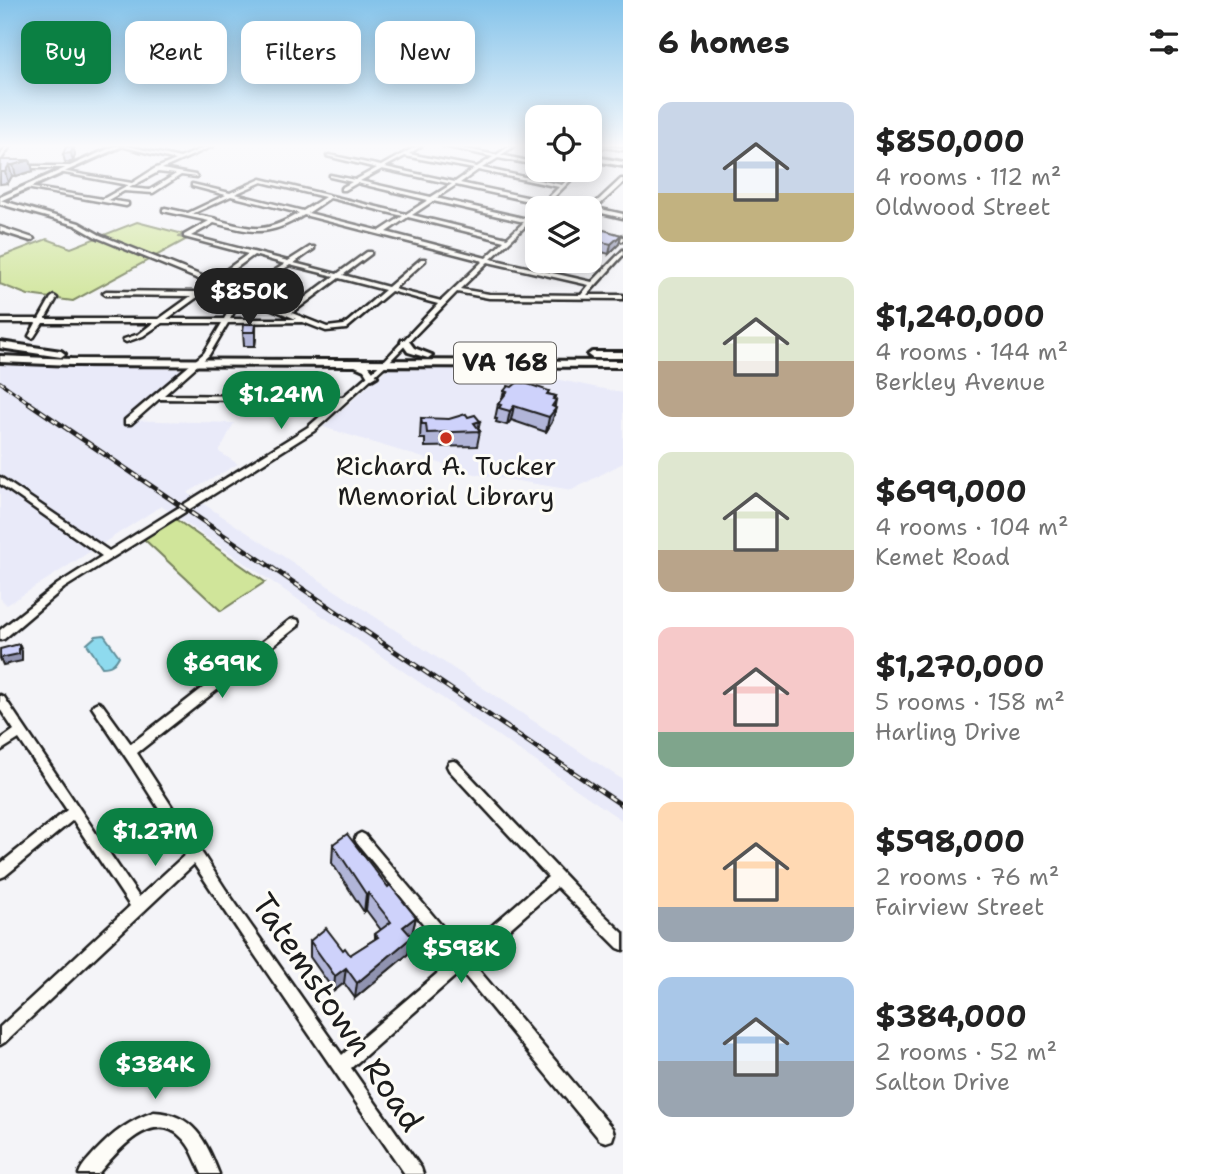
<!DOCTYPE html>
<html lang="en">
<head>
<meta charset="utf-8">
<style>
	body { margin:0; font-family:"Shantell Sans",sans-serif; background:#f2f2f2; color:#222; height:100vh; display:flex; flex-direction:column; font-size:26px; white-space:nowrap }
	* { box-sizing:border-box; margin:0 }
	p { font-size:23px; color:#767676 }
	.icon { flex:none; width:38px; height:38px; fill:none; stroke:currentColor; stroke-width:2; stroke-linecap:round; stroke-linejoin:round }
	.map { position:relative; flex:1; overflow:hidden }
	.sheet { display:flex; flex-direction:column; background:#fff; width:595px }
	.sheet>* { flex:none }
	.banner { position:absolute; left:21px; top:21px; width:497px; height:63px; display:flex; gap:14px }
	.fabs { position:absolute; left:525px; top:105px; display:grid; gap:14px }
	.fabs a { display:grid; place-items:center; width:77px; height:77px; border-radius:14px; background:#fff; box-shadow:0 4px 18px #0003; font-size:35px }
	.price { position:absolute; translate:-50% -60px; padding:0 16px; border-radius:24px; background:#0b8043; color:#fff; font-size:23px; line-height:46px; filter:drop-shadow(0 2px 4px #0008) }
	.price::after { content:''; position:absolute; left:50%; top:42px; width:21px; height:16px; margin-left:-10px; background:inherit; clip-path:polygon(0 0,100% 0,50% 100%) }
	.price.selected { background:#222; color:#fff }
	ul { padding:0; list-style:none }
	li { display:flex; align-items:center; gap:21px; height:175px; padding:0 35px }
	li span { display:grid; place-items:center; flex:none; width:196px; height:140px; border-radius:14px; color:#555 }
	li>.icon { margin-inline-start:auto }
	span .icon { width:84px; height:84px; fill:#fffc; stroke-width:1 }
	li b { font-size:30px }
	h2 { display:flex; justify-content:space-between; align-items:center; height:84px; padding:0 35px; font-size:30px }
	.pill { padding:0 24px; border-radius:14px; background:#fff; box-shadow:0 4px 18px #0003; font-size:24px; line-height:63px }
	.pill.selected { background:#0b8043; color:#fff }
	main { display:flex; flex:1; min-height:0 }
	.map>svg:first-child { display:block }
	.built { fill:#e9eaf9 }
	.green { fill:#d0e59a; stroke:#76805b; stroke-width:2 }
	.water { fill:#8edaee; stroke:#608e9a; stroke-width:2 }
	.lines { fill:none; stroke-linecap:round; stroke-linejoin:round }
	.minor-casing { stroke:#1c1c1c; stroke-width:5 }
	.major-casing { stroke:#1c1c1c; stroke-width:6 }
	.minor { fill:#fdfcf7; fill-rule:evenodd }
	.major { fill:#fdfcf7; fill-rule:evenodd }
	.rail-far1-casing { stroke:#1c1c1c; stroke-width:3.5 }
	.rail-casing { stroke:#1c1c1c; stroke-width:5 }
	.rail-far1 { stroke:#fdfcf7; stroke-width:2; stroke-dasharray:4.5; stroke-linecap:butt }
	.rail { stroke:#fdfcf7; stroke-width:2.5; stroke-dasharray:7; stroke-linecap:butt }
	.wall { fill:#b1b5d8; stroke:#1c1c1c; stroke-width:2 }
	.shaded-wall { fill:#9093b0; stroke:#1c1c1c; stroke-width:2 }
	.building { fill:#ced2fb; stroke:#1c1c1c; stroke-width:2 }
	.poi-dot { fill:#c8321e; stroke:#fdfcf7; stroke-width:2.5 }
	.labels { text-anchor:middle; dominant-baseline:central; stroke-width:6; stroke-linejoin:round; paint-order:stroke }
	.shield { fill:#fdfcf7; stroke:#605f5e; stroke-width:2 }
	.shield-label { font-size:24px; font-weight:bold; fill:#1c1c1c }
	.poi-label { font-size:26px; fill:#1c1c1c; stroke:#fdfcf7 }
	.near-street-label { font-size:32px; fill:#1c1c1c; stroke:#fdfcf7 }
</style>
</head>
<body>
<main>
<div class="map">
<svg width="623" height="1174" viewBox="0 0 623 1174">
	<rect width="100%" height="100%" fill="#f4f4f8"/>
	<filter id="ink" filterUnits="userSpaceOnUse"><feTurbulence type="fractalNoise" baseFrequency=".0143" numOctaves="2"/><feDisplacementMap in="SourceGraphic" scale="14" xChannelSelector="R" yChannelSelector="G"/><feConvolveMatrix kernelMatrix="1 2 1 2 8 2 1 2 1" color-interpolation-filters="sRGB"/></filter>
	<g filter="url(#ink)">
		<!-- built -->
		<g class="built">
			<path d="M0,365L186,369L122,420L234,423L219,452L238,464L187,493L623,780V821L161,506L7,605L0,598Z"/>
			<path d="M389,367L502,368L623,393V463L572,490L475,474L323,427Z"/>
		</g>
		<!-- green -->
		<g class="green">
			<path d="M137,222L183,234L179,237L187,239L73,301L28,295L0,284V257L47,239L71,248Z"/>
			<path d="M174,518L265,582L221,611L144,539Z"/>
		</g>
		<!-- water -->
		<path class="water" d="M104,635L119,656C115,664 111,667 102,667L87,644L96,636Z"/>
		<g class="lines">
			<!-- minor casing -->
			<g class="minor-casing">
				<g id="minor">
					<path d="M6,146H10L0,161V156Z"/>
					<path d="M121,146H127L180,158L208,146H213L162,169L195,175L197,177L181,175L153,193L124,191L108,200L128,203V205L126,206L26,188L28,187L103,199L128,185L59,172L61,171L132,183L154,169L176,160ZM158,172L176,174L150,190L129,188Z"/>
					<path d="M417,146H421L409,154L477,167L493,157L444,146H450L496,155L510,146H514L501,155L537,163V165L498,158L482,168L562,185L577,170H581L543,208L539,207L542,204L456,185L436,198L527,219L537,211V215L491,259L592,282L623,250V255L587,295H623V299L489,298L457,292L388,363L314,431L64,588L4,639L0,640V630L58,584L102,556L0,484V477L109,551L308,427L338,401L159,399L131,424H125V420L204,353L222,323H162L143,336L126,342L123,340L124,339L139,334L153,323H43L34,337L32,338L29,336L36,323H0V319H39L51,298L54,296L57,298L45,319H159L191,296L106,295L103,293L106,291L196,292L208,283L96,237L75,225L0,204V200L79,223L100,235L212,280L248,254L184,237V235L209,221L163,211V209L165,208L188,213L226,195L192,186V184L230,193L261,179L406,214L428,200L357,183L345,190H341V188L352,182L330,177V175L355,180L377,168L327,156L329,155L381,166ZM405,156L474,169L455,182L385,167ZM382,169L452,184L431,197L360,181ZM478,170L559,187L545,201L460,183ZM262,182L325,197L303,211L235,194ZM231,196L299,213C265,234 254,230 217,220V219L192,214ZM330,198L403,216L380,231L308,213ZM433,201L524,222L507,238L412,215ZM304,215L483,261L441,301L394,289L425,261V259H421L388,287L343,275L371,254V252H367L337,274L294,263L314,249V247H310L288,261L191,236L214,223C253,233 268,237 304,215ZM408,217L504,241L486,258L386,232ZM254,255L285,264L241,292L217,282ZM488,262L589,285L581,295L489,294L460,289ZM290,265L334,276L287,311L246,294ZM339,278L385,290L344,325L327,327L292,313ZM213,285L238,295L224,319H167L199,296H229L232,294L229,292H204ZM391,291L438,304L384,361L343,397L164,395L209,355L228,323L303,322L326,331L346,329ZM243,297L296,319H230Z"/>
					<path d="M600,146L623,148V150L604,147L590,159V156Z"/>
					<path d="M0,166H72L74,167L72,168H0Z"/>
					<path d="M621,179H623V183L596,208L623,214V218L593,211L590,212V208Z"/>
					<path d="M0,227L33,238L34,239L31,241L0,231Z"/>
					<path d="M590,229L623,237V241L590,233Z"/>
					<path d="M294,619L298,620L299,623L298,626L137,753L226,890L342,1055L453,960L357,843L355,839L357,835L361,833L365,835L463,951L548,877L449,770L447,766L449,762L453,761L457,762L580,892L623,933V950L618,948L557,887L472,962L612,1128L614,1134L612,1140L606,1142L600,1140L461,971L351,1068L421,1168L423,1174H405L244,939L194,864L5,1042L0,1045V1027L130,906L73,820L5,876L0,878V864L67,810L19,739L0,751V740L14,730L0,709V695L4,697L139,897L187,853L131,765L94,710L92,707L94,704L98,702L102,704L131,744L290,620Z"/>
					<path d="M154,1112C194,1114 206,1141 219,1174H202C196,1161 191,1145 180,1136C151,1109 115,1154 98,1174H79C82,1165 89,1159 95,1152C113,1133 130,1120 154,1112Z"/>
				</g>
			</g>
			<!-- major casing -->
			<g class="major-casing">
				<g id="major">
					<path d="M115,146H122L0,201V197Z"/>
					<path d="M590,156L623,162V166L590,160Z"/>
					<path d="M402,340H408L414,348L432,355L428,358L408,352L401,342Z"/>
					<path d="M0,342L61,351L65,354L61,357L0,348Z"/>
					<path d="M623,352V358H592L588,355L592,352Z"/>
					<path d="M0,356L72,359L623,361V367L369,366L377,376L372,379L369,378L364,370L355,366L72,365L0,362Z"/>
				</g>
			</g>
			<!-- minor -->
			<use href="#minor" class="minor"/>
			<!-- major -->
			<use href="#major" class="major"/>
			<!-- rail-far1 casing -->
			<g class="rail-far1-casing">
				<path id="rail-far1" d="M0,382L31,404"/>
			</g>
			<!-- rail casing -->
			<g class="rail-casing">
				<path id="rail" d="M29,403L623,806"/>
			</g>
			<!-- rail-far1 -->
			<use href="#rail-far1" class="rail-far1"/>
			<!-- rail -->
			<use href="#rail" class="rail"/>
		</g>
		<!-- wall -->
		<g class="wall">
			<path d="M73,146L75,154L73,162H65L63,154Z"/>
			<path d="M30,160L33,171L16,176H12L8,183L0,184V161Z"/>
			<path d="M621,235L619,244L609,254L591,249L593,240Z"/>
			<path d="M256,324V337L255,346H244L243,332Z"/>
			<path d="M504,391L548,394L556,396L552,422L546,432L511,420L507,425L496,422L497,419H495L498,404L502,399Z"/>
			<path d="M421,418L479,430L480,431L477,446L425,447V439H420Z"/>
			<path d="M333,844L388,887L416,917L412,934L410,935L412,937L408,954L355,998L344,983L334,991L310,957V941L343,950L350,955L375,939V934L381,930L366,910L364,912L332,863Z"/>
		</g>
		<!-- shaded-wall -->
		<g class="shaded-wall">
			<path d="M73,146L75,154L73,162L71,153Z"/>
			<path d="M30,160L33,171L16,176L13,165Z"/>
			<path d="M9,165L12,176L8,183L5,172Z"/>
			<path d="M621,235L619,244L609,254L611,244Z"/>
			<path d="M256,324V337L255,346V332Z"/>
			<path d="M556,396L553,405L556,400L554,411L556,408L552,422L546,432L553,399Z"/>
			<path d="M514,406L511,420L507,425L510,411Z"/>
			<path d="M480,421L478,431L474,423Z"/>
			<path d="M19,644L22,651V661L3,665L0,658Z"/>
			<path d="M368,893L366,910L364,912L366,894Z"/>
			<path d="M416,917L412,934L399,944L403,927Z"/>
			<path d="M412,937L408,954L355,998L357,983Z"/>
			<path d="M346,968L344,983L334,991L335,976Z"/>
		</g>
		<!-- building -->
		<g class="building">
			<path d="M73,146L71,153L63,154L66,147Z"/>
			<path d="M1,160H30L13,165H9L5,172H0Z"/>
			<path d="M604,230L621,235L611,244L593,240Z"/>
			<path d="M244,324H256L255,332H243Z"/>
			<path d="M519,381L549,391L547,394L556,396L553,399L556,400L552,406L556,408L549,417L514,406L510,411L499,408L501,405L498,404L507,392L504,391L508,386L512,387Z"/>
			<path d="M466,414L468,417L475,415L480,421L474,423L480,431L427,433L426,424H422L421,418L449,419Z"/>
			<path d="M19,644V654L0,658V649Z"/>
			<path d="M347,834L388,887L390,885L416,917L403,927L412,937L357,983L346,968L335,976L310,941L326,928L343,950L345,948L350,955L378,937L375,934L391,922L368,893L366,894L333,844Z"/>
		</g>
	</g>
	<!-- sky -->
	<linearGradient id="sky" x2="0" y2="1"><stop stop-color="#84c3ea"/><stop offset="0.47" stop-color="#fafafc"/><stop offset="1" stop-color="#fafafc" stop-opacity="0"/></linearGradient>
	<rect width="623" height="310" fill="url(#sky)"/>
	<!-- markers -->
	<circle class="poi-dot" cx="446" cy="438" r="7"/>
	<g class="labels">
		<!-- shield labels -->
		<rect class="shield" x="454" y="342.5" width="102" height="41" rx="5"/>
		<g class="shield-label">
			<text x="505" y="363">VA 168</text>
		</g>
		<!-- poi labels -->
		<g class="poi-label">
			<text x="446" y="465">Richard A. Tucker<tspan x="446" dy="30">Memorial Library</tspan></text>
		</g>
		<!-- near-street labels -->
		<g class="near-street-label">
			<text transform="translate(338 1012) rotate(56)">Tatemstown Road</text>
		</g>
	</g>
</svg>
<div class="fabs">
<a><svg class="icon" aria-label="locate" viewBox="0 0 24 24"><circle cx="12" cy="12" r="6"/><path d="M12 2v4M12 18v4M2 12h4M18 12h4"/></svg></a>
<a><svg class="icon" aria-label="layers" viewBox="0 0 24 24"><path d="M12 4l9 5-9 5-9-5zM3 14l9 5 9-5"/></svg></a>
</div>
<b class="price selected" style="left:249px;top:328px">$850K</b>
<b class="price" style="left:281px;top:431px">$1.24M</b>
<b class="price" style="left:222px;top:700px">$699K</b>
<b class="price" style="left:155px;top:868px">$1.27M</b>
<b class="price" style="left:461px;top:985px">$598K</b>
<b class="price" style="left:155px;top:1101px">$384K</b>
<div class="banner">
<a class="pill selected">Buy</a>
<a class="pill">Rent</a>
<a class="pill">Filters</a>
<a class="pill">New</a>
</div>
</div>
<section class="sheet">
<h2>6 homes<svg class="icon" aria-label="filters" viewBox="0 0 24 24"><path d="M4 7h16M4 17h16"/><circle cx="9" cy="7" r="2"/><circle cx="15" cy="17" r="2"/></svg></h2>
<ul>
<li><span style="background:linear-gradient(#c9d6e8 65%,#c2b280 0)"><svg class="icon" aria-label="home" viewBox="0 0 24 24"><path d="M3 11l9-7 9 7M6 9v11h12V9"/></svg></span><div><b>$850,000</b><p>4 rooms · 112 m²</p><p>Oldwood Street</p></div></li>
<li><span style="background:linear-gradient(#dfe7d0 60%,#b9a48a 0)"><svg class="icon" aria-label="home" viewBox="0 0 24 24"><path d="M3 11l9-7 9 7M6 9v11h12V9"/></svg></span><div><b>$1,240,000</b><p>4 rooms · 144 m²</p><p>Berkley Avenue</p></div></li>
<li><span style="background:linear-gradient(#dfe7d0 70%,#b9a48a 0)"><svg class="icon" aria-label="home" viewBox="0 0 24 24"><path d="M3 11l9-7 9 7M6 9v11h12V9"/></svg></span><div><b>$699,000</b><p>4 rooms · 104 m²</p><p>Kemet Road</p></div></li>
<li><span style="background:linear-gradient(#f6c9c9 75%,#7fa58c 0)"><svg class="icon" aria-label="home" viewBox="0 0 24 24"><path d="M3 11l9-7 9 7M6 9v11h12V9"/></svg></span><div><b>$1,270,000</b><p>5 rooms · 158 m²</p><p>Harling Drive</p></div></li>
<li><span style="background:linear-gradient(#ffd9b3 75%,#9aa5b1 0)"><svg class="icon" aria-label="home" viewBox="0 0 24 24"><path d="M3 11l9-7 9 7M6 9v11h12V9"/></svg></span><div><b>$598,000</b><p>2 rooms · 76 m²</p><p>Fairview Street</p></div></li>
<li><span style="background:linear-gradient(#a9c7e8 60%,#9aa5b1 0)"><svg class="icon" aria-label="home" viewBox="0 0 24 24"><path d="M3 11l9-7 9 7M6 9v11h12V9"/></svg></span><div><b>$384,000</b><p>2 rooms · 52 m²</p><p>Salton Drive</p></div></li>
</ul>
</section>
</main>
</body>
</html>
